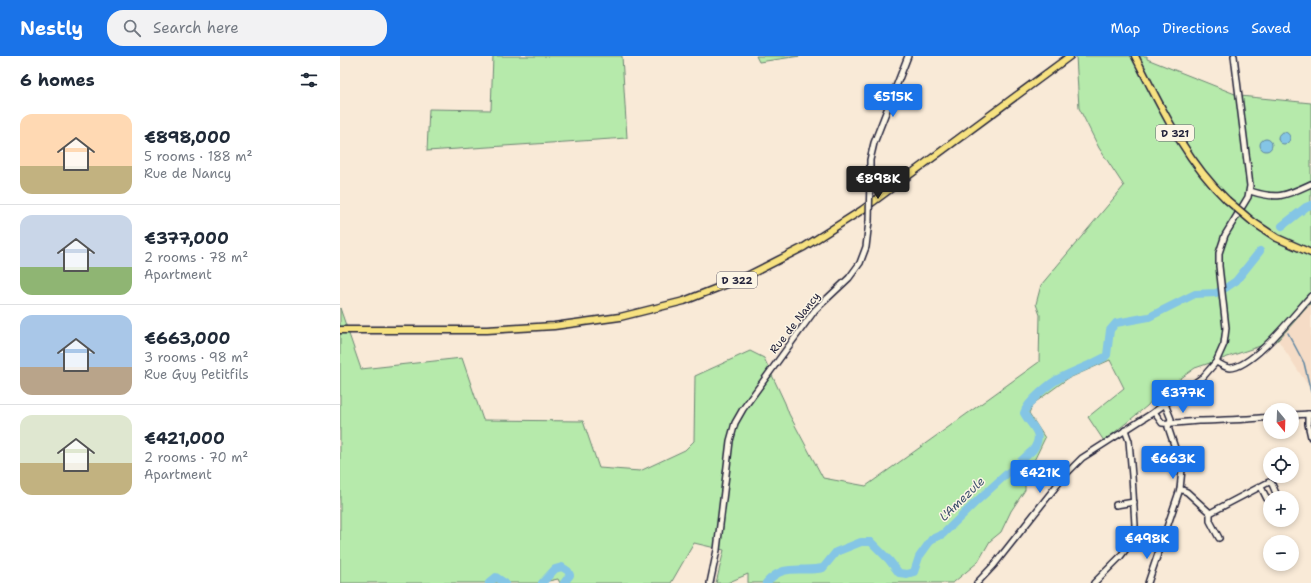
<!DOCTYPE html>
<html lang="en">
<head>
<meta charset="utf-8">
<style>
	body { margin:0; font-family:"Shantell Sans",sans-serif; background:#f2f2f3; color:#1f2937; height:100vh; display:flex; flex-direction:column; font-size:15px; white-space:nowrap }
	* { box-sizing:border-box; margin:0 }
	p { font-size:13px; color:#747a83 }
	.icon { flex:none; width:22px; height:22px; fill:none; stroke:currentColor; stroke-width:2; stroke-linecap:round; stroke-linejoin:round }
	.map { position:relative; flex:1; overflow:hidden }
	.details { display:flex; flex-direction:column; background:#fff; width:340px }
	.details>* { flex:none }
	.needle { width:26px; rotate:161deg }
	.fabs { position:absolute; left:923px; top:347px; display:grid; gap:8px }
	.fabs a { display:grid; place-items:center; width:36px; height:36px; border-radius:50%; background:#fff; box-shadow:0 2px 6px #0003; font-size:20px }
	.price { position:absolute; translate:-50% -34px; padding:0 9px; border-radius:4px; background:#1a73e8; color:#fff; font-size:13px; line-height:26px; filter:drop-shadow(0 1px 2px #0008) }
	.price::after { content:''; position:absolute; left:50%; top:24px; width:12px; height:9px; margin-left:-6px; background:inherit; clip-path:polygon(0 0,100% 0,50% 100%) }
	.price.on { background:#222; color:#fff }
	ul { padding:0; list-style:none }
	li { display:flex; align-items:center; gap:12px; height:100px; padding:0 20px }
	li+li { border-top:1px solid #e0e1e3 }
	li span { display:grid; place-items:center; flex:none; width:112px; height:80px; border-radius:12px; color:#555 }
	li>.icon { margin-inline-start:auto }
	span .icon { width:48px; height:48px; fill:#fffc; stroke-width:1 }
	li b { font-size:17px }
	h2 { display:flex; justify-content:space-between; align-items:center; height:48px; padding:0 20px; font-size:17px }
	header { display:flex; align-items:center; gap:24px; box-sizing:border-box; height:56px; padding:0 20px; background:#1a73e8; color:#fff }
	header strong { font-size:19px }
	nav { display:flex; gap:22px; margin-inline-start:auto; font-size:14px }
	.search { width:280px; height:36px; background:#f2f2f3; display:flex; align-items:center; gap:10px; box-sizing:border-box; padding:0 14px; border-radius:16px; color:#747a83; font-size:15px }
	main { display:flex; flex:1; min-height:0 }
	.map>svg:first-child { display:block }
	.built { fill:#f5dcc6 }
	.green { fill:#b6eaab; stroke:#6c8673 }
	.water { fill:#84c5e5; stroke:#5d84a1 }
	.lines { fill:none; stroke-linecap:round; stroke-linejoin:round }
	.stream { stroke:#5d84a1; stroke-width:1.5 }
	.river { stroke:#84c5e5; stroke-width:8 }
	.minor-casing { stroke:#22223b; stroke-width:8 }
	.major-casing { stroke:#22223b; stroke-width:9 }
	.minor { stroke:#fcf5e5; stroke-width:5 }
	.major { stroke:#f7e281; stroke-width:6 }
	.minor-bridge-casing { stroke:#22223b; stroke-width:8; stroke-linecap:butt }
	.major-bridge-casing { stroke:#22223b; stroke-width:9; stroke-linecap:butt }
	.minor-bridge { stroke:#fcf5e5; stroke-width:5 }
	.major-bridge { stroke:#f7e281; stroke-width:6 }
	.labels { text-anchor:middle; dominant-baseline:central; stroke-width:3; stroke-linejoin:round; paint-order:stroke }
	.shield { fill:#fcf5e5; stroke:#63616e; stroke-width:1 }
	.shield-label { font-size:10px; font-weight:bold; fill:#22223b }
	.street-label { font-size:11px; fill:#22223b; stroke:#fcf5e5 }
	.water-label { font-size:12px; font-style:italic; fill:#3f536e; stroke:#fcf5e5 }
</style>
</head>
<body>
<header>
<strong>Nestly</strong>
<div class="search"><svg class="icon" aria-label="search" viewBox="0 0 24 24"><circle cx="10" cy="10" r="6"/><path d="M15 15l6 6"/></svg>Search here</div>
<nav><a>Map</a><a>Directions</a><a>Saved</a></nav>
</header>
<main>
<section class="details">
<h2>6 homes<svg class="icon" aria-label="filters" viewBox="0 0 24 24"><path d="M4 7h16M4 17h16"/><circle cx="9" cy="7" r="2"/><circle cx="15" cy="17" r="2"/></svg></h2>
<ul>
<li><span style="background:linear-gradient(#ffd9b3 65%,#c2b280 0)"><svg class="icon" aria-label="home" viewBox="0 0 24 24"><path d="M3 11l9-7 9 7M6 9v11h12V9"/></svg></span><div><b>€898,000</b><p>5 rooms · 188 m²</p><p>Rue de Nancy</p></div></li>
<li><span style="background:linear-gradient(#c9d6e8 65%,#8fb573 0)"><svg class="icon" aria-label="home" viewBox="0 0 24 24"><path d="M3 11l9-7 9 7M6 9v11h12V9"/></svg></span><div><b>€377,000</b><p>2 rooms · 78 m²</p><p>Apartment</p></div></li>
<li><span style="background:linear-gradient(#a9c7e8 65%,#b9a48a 0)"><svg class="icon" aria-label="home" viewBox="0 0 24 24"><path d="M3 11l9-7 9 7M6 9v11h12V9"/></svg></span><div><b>€663,000</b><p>3 rooms · 98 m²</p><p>Rue Guy Petitfils</p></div></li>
<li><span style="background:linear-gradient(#dfe7d0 60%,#c2b280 0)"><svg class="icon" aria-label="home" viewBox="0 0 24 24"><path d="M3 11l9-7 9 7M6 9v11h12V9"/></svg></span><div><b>€421,000</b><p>2 rooms · 70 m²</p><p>Apartment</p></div></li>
</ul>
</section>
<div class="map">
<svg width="971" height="527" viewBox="0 0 971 527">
	<rect width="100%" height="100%" fill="#f9ead7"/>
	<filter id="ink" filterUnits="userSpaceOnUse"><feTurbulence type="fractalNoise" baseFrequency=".025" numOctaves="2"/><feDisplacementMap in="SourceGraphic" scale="8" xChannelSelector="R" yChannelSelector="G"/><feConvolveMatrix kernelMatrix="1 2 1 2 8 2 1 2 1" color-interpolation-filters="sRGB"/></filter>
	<g filter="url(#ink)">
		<!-- built -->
		<path class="built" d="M971,247V334L938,284Z"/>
		<!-- green -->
		<g class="green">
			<path d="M153,0H282L287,82L87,95L89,53L151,54Z"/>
			<path d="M416,0H460L419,6Z"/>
			<path d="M736,0H807V3L900,40L971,47V247L938,284L855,312L815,341L807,350L764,385L748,361L784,332L770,304L727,323L693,348L689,357L705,382L687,419L685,427V434L671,455L661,476L650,485L638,506L614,526L612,527H408V518L387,527H376L384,494L354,487L331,527H220L218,523L199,527H0V252L21,313L122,302L143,364L243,365L259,412L300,415L345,394L354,385L355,320L410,295L424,302L445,347L449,358L483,422L526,430L624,360L699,306L700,259L696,248L701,229L784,130L759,92L739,52Z"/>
		</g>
		<!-- water -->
		<g class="water">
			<circle cx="944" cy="82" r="6"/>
			<circle cx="926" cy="89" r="6"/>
		</g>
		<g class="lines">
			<!-- stream -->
			<path class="stream" d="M948,277L964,307L971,336"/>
			<!-- river -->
			<g class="river">
				<path d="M942,170L966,151L971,149"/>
				<path d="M149,527L156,521L165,527"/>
				<path d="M202,527L215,513L222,511L228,515L230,519L224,527"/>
				<path d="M426,527C445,506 459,517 483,512L496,496L521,486H531L549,504L559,517L567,518L574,516L579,501L589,487L592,483L603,478L638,444L693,394C705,377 692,372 684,357C687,346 711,326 722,321C736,314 751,309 765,301L767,299L770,274L776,267L809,261L855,238L876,237L884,233L896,225L920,195"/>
			</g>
			<!-- minor casing -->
			<g class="minor-casing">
				<g id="minor">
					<path d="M530,123V104L534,87L568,0"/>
					<path d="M910,135C938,144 945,140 971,128"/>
					<path d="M876,306C881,308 885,312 890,312C913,312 956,256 971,240"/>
					<path d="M814,356L822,367C835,368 847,366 859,365C883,364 906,364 930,361"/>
					<path d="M968,358V368L971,381"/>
					<path d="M952,359L970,358"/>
					<path d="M921,431L930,449"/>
					<path d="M840,433L847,436L870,457L929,426L932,428L938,442"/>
					<path d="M776,449L794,446"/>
					<path d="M870,457V465L879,482"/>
					<path d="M370,527L377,494L390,385L395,367L403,353L475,254L509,222L520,207L526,191L529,165"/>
					<path d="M637,527L654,509L725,419L742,402L814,356L863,321L876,306L884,288L886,272L879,210V197L885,179L908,141L910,130L894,0"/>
					<path d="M754,527L780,501L792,485L794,479L795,469L792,420L789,385L785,374"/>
					<path d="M808,527L840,433L842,413L828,371L831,363L825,348"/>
				</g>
			</g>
			<!-- major casing -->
			<g class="major-casing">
				<g id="major">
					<path d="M795,0C821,51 845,104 887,144"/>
					<path d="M913,166L937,182L971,197"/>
					<path d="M0,274H147L214,270L280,261L344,245L405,221L464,191L522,154L730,0"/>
				</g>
			</g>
			<!-- minor -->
			<use href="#minor" class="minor"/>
			<!-- major -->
			<use href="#major" class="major"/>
			<!-- minor-bridge casing -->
			<g class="minor-bridge-casing">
				<path id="minor-bridge" d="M529,165L530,123"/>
			</g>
			<!-- major-bridge casing -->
			<g class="major-bridge-casing">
				<path id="major-bridge" d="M887,144L913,166"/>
			</g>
			<!-- minor-bridge -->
			<use href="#minor-bridge" class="minor-bridge"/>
			<!-- major-bridge -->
			<use href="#major-bridge" class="major-bridge"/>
		</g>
	</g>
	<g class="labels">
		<!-- shield labels -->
		<g class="shield">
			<rect x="816" y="69" width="38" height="16" rx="3"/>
			<rect x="377" y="216" width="40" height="16" rx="3"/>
		</g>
		<g class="shield-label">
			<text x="835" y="77">D 321</text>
			<text x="397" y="224">D 322</text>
		</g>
		<!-- street labels -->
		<g class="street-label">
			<text transform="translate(455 267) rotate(-52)">Rue de Nancy</text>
		</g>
		<!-- water labels -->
		<g class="water-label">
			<text transform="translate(622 443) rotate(-44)">L'Amezule</text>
		</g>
	</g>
</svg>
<div class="fabs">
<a><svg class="needle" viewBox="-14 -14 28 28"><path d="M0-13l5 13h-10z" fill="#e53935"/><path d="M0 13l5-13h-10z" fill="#747a83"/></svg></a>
<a><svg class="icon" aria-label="locate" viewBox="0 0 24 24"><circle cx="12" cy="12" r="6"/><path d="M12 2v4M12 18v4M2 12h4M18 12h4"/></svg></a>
<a>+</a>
<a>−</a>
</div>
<b class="price" style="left:553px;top:62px">€515K</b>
<b class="price on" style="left:538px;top:144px">€898K</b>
<b class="price" style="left:843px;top:358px">€377K</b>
<b class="price" style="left:833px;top:424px">€663K</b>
<b class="price" style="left:700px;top:438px">€421K</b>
<b class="price" style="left:807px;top:504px">€498K</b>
</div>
</main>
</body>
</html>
